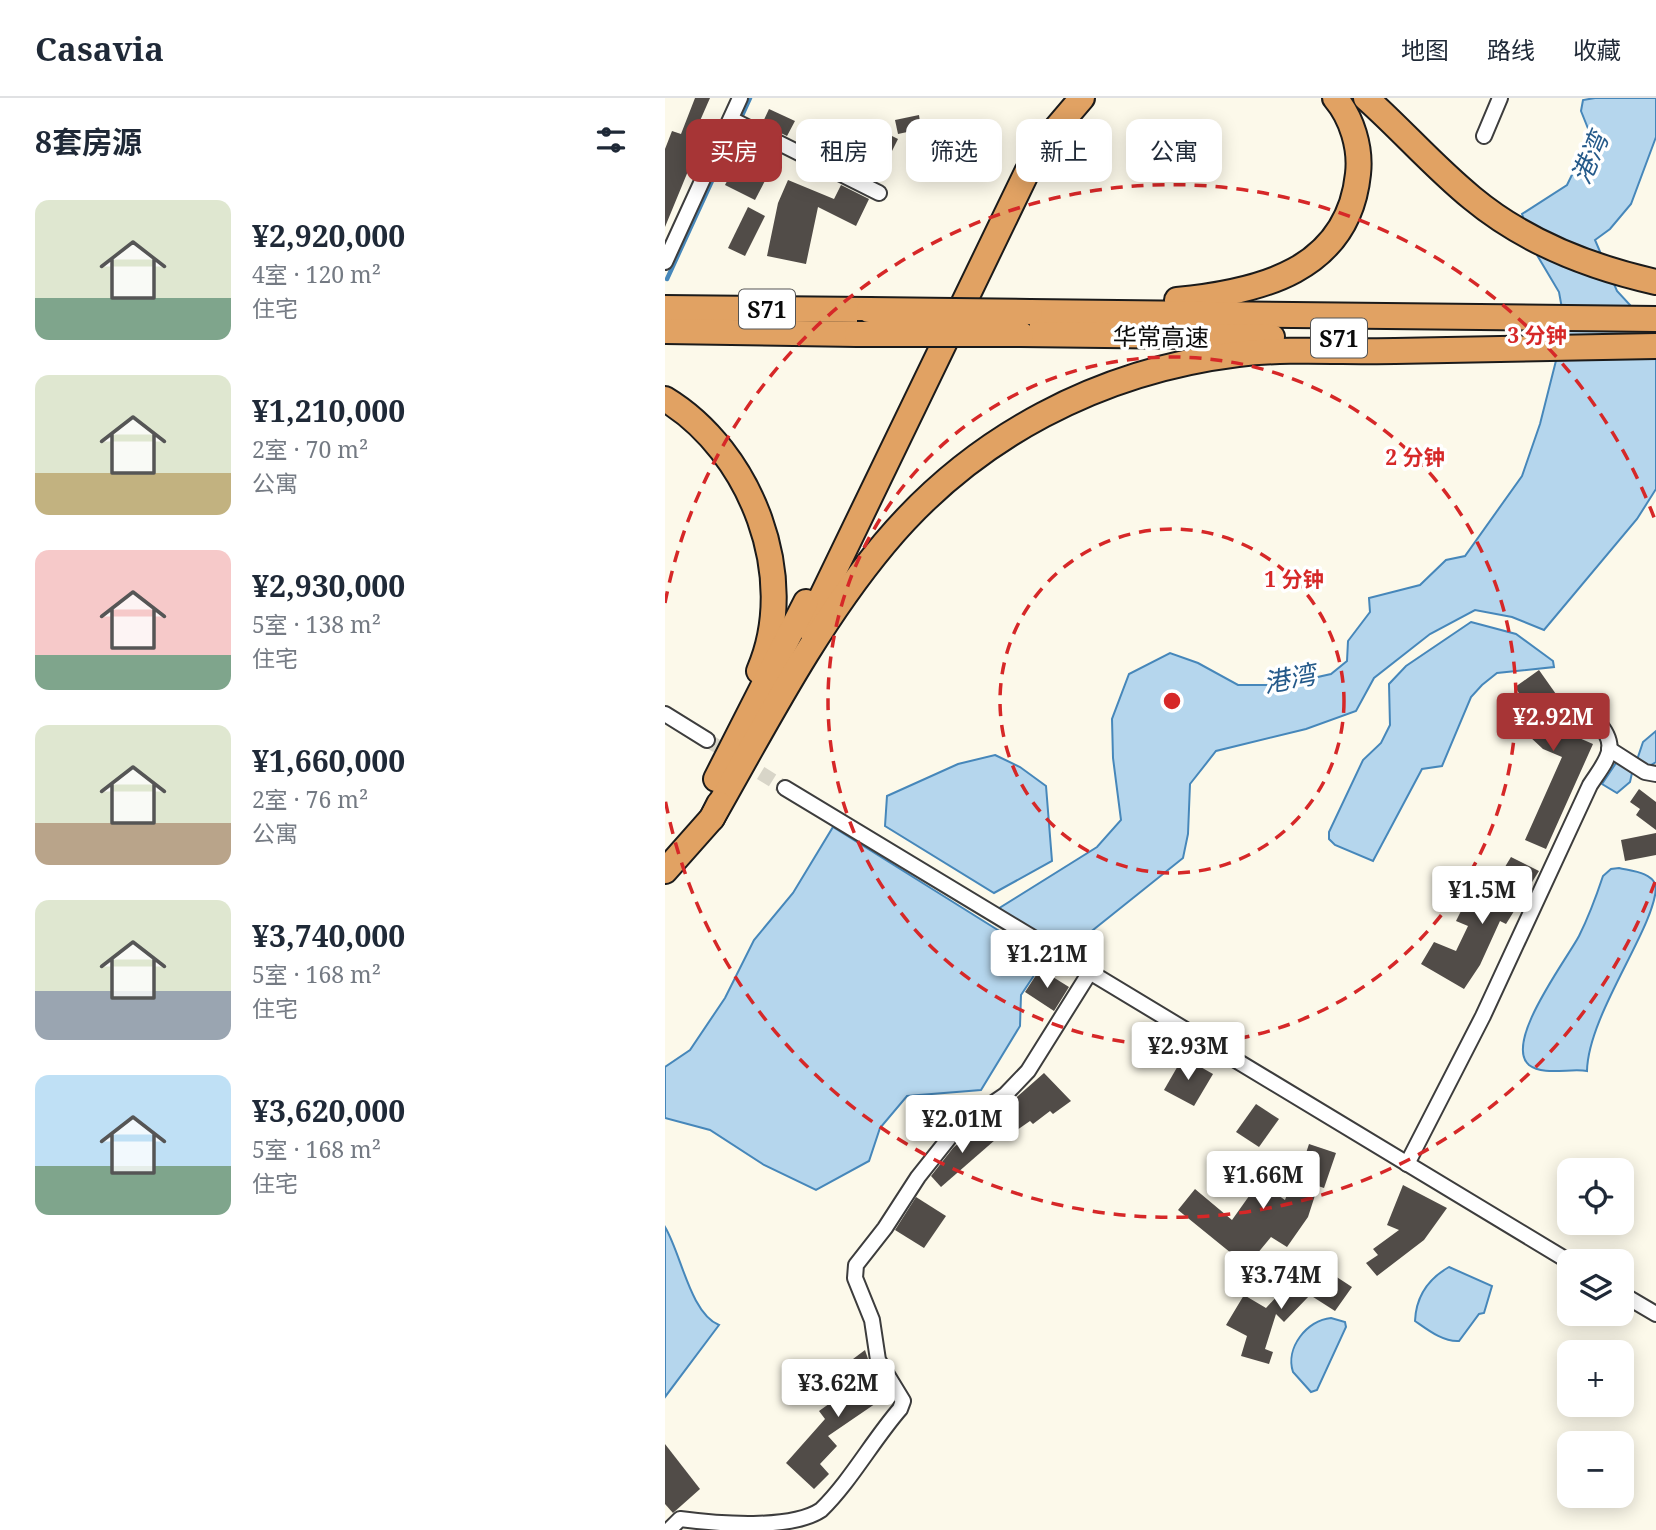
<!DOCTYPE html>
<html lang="zh">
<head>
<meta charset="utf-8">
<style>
	body { margin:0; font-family:"Noto Serif","Noto Sans SC",serif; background:#f6f6f7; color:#1f2937; height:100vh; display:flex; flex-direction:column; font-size:26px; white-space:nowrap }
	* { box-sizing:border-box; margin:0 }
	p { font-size:23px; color:#747a83 }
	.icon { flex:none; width:38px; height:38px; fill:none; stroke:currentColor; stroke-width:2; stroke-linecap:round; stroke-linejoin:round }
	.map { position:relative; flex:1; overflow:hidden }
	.drawer { display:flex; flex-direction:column; background:#fff; width:665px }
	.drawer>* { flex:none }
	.banner { position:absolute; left:21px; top:21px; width:665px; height:63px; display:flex; gap:14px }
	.controls { position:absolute; left:892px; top:1060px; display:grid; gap:14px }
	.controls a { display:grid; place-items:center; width:77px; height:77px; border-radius:14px; background:#fff; box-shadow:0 4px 18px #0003; font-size:35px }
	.price { position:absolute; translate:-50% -60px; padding:0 16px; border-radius:7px; background:#fff; color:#222; font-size:23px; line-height:46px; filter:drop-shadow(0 2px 4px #0008) }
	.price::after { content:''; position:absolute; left:50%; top:42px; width:21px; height:16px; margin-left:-10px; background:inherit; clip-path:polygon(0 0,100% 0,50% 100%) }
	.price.selected { background:#a73536; color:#fff }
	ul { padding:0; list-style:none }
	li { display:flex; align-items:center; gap:21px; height:175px; padding:0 35px }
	li span { display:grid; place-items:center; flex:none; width:196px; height:140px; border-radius:14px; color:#555 }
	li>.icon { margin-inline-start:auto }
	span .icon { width:84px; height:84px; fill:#fffc; stroke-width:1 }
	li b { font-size:30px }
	h2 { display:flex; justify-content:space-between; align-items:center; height:84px; padding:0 35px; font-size:30px }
	.chip { padding:0 24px; border-radius:14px; background:#fff; box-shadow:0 4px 18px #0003; font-size:24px; line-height:63px }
	.chip.selected { background:#a73536; color:#fff }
	header { display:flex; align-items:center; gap:42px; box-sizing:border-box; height:98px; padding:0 35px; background:#fff; border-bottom:2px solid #e0e1e3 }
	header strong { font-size:33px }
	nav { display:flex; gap:38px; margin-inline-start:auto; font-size:24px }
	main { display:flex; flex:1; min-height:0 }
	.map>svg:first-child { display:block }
	.water { fill:#b5d6ed; stroke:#4687ba; stroke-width:2 }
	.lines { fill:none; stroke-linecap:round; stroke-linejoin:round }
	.stream { stroke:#4687ba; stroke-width:4.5 }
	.building { fill:#514c48 }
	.minor-tunnel { stroke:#d8d5c8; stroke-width:14; stroke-dasharray:14 7; stroke-linecap:butt }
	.minor-casing { stroke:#3d3d3d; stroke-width:18 }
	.motorway-casing { stroke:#1b1b1b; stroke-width:28 }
	.minor { stroke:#fff; stroke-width:14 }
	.motorway { stroke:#e1a263; stroke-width:24 }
	.motorway-bridge-casing { stroke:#1b1b1b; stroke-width:28; stroke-linecap:butt }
	.motorway-bridge { stroke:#e1a263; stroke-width:24 }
	.ring { fill:none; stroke:#d62828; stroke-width:3.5; stroke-dasharray:12 9 }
	.labels { text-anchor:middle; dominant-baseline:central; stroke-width:7; stroke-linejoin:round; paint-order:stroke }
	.shield { fill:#fff; stroke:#545454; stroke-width:2 }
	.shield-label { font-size:23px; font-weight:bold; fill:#0a0a0a }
	.street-label { font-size:24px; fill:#0a0a0a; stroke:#fff }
	.water-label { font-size:26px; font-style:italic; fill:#255a8a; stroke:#fff }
	.centre { fill:#d62828; stroke:#fff; stroke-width:3.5 }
	.ring-label { font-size:21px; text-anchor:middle; font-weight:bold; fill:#d62828; stroke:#fff; stroke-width:7; stroke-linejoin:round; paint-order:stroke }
</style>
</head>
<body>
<header>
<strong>Casavia</strong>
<nav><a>地图</a><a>路线</a><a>收藏</a></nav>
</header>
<main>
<section class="drawer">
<h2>8套房源<svg class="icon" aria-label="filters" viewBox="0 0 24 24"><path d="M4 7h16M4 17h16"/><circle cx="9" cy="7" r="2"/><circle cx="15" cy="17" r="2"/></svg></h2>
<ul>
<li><span style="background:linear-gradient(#dfe7d0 70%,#7fa58c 0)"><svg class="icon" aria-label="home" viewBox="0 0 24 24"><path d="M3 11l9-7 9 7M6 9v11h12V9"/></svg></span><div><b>¥2,920,000</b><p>4室 · 120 m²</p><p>住宅</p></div></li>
<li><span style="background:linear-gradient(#dfe7d0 70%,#c2b280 0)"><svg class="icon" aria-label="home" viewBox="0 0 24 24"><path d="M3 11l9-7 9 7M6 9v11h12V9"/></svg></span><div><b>¥1,210,000</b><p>2室 · 70 m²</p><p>公寓</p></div></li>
<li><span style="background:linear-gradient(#f6c9c9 75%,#7fa58c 0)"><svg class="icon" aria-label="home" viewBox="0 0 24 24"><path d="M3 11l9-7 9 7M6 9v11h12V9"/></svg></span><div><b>¥2,930,000</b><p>5室 · 138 m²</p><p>住宅</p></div></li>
<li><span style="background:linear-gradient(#dfe7d0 70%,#b9a48a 0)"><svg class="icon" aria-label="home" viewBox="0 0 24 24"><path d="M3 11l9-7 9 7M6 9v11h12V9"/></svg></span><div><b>¥1,660,000</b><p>2室 · 76 m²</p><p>公寓</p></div></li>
<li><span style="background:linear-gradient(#dfe7d0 65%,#9aa5b1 0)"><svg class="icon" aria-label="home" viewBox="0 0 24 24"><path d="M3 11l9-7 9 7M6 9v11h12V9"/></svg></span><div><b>¥3,740,000</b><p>5室 · 168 m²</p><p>住宅</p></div></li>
<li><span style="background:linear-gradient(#bfe0f5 65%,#7fa58c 0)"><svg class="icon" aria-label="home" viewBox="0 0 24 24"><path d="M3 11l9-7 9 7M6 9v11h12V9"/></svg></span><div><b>¥3,620,000</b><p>5室 · 168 m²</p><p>住宅</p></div></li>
</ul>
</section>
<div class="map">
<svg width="991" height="1432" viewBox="0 0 991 1432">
	<rect width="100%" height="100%" fill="#fcf9ea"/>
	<!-- water -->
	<g class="water">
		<path d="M930,0H991V39L966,106L945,131L930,142L952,193L978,221L991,251V391L972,421L879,532L847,519L810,512L765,536L709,580L691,613L641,631L551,653L525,686L523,736L518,760L398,856L328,814L432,749L456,722L448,660L447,621L464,576L505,555L533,565L573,587H617L666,576L682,563L683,543L705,514L704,500L755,487L781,462L800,458L857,378L875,326L900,227L894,194L872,157L857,116L902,87L926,38L916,13L918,2Z"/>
		<path d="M806,524L851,536L888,563L889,569L832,575L817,587L806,599L777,668L757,671L708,763L670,747L664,741V734L698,662L716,645L725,627L724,586L741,568Z"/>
		<path d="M991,633V664L978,672L972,662L978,644Z"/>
		<path d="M330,657L355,669L381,688L387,763L329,795L220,728L222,698L293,666Z"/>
		<path d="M953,662L967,675L965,684L952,695L937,686Z"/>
		<path d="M168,729L384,864L376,867L356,897L355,928L316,992L242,998L215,1030L204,1063L151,1092L99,1067L45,1032L0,1020V969L25,952L60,900L89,842L128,795Z"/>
		<path d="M954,770C966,773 987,774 991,788C991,829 923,916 922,973C906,970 878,978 864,967C838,945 902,861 914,838C924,818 931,799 938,778L946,771Z"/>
		<path d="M0,1129C16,1155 25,1215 54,1227L0,1299Z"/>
		<path d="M784,1169L827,1188L819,1215L814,1216L794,1243C778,1244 763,1232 750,1223C751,1199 763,1181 784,1169Z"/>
		<path d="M666,1220L680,1224L681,1229L652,1292L646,1294L628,1274C620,1250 642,1222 666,1220Z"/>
	</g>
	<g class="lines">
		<!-- stream -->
		<path class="stream" d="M2,181L85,0"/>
	</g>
	<!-- building -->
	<g class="building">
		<path d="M30,0H45L27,41L35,44L0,129V51L7,33L16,36Z"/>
		<path d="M104,11L130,23L122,38L97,26Z"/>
		<path d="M254,17L256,31L233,36L230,22Z"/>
		<path d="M148,25L194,45L203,26L233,41L212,83L139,47Z"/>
		<path d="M84,41L114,56L90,102L60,87Z"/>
		<path d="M123,82L169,101L176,87L204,101L191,128L153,109L141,166L102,158L113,105Z"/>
		<path d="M83,109L100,118L80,158L63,150Z"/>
		<path d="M874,572L910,623L898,633L928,646L881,751L860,742L897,659L878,651L864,638L875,628L850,589Z"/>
		<path d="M974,691L991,704V732L971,717L975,711L965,704Z"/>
		<path d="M991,735V757L960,763L956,742Z"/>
		<path d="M846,759L874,773L841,826L835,823L815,867L799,891L756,866L769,844L791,853L803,828L791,823L799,807L813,813Z"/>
		<path d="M375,871L404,889L389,913L360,894Z"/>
		<path d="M518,959L548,976L529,1008L499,992Z"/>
		<path d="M379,975L406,1003L388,1016L385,1013L368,1026L365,1023L349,1034L335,1014Z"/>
		<path d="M591,1006L614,1021L594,1049L571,1034Z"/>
		<path d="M314,1027L330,1042L276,1089L266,1078L288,1050Z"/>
		<path d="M644,1046L671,1055L659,1090L653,1088L643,1119L622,1149L606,1139L582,1168L513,1112L530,1091L567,1122L594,1084L620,1102L628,1080L632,1082Z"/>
		<path d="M738,1087L782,1110L759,1142L712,1178L701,1165L713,1157L708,1151L734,1132L722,1127Z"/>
		<path d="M251,1099L281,1118L259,1150L230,1132Z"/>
		<path d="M661,1172L687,1189L670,1213L645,1197L619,1224L611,1216L600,1251L608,1254L604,1266L576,1258L582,1238L561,1227L579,1197L601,1210L615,1195L611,1191L625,1175L646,1194Z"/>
		<path d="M200,1252L205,1267L223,1297L163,1338L172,1348L155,1366L164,1376L149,1391L121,1365L160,1321L154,1313L189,1288L176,1270Z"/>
		<path d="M0,1346L35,1391L8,1415L0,1406Z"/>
	</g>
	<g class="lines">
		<!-- minor-tunnel -->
		<path class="minor-tunnel" d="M42,642L120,690"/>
		<!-- minor casing -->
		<g class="minor-casing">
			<g id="minor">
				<path d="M66,21L214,95"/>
				<path d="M819,38L835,0"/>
				<path d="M0,164L75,0"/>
				<path d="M0,616L42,642"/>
				<path d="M944,651L980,674L991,676"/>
				<path d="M120,690L905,1164"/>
				<path d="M742,1066L818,918L925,687C942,661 956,649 931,622"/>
				<path d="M957,1196L991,1216"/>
				<path d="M4,1432L15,1421C53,1426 126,1432 156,1412C185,1384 208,1342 235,1311L238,1303L213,1262L207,1222L190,1180L191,1167L220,1130L253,1079L292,1030L340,997L363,973L425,874"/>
			</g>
		</g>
		<!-- motorway casing -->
		<g class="motorway-casing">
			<g id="motorway">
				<path d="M701,0C737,32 769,69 807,100C860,144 924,169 991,184"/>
				<path d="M512,202C594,194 683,173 693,76C696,50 687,20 670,0"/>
				<path d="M0,210L204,212"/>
				<path d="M365,214L991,221"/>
				<path d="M0,233L192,236"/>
				<path d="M356,236L607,239"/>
				<path d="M0,301C86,353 135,479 94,573"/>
				<path d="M142,529L362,74L382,41L417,0"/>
				<path d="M51,681L141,504"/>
				<path d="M47,720C100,627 150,529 219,446C309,338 435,273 573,256C624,250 678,254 730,253C817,251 904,249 991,248"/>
				<path d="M0,773L47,720L54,706"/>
			</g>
		</g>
		<!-- minor -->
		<use href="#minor" class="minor"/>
		<!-- motorway -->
		<use href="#motorway" class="motorway"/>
		<!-- motorway-bridge casing -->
		<g class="motorway-bridge-casing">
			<g id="motorway-bridge">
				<path d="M204,212L365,214"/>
				<path d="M192,236H356"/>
			</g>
		</g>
		<!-- motorway-bridge -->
		<use href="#motorway-bridge" class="motorway-bridge"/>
	</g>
	<!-- distance rings -->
	<g class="ring">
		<circle cx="507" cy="603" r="172"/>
		<circle cx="507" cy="603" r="344"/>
		<path d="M990 784A516 516 0 0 1 0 701M0 505A516 516 0 0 1 990 422"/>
	</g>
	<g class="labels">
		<!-- shield labels -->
		<g class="shield">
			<rect x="74" y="191.5" width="56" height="39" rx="5"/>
			<rect x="646" y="220.5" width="56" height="39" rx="5"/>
		</g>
		<g class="shield-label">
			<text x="102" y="211">S71</text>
			<text x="674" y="240">S71</text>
		</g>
		<!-- street labels -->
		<g class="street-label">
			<text transform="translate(496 238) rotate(1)">华常高速</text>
		</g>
		<!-- water labels -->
		<g class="water-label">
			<text transform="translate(924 60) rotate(-67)">港湾</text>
			<text transform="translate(624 580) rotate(-11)">港湾</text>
		</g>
	</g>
	<circle cx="507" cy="603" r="10" class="centre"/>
	<g class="ring-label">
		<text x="872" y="245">3 分钟</text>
		<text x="750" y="367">2 分钟</text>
		<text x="629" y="489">1 分钟</text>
	</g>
</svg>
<div class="controls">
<a><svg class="icon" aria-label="locate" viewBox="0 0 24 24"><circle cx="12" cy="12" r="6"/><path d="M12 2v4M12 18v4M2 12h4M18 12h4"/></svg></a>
<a><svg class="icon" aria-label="layers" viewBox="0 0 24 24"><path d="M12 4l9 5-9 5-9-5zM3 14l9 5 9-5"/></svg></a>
<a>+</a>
<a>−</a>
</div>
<b class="price selected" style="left:888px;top:655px">¥2.92M</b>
<b class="price" style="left:817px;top:828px">¥1.5M</b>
<b class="price" style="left:382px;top:892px">¥1.21M</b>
<b class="price" style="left:523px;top:984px">¥2.93M</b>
<b class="price" style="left:297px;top:1057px">¥2.01M</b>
<b class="price" style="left:598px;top:1113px">¥1.66M</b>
<b class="price" style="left:616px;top:1213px">¥3.74M</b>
<b class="price" style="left:173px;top:1321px">¥3.62M</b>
<div class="banner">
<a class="chip selected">买房</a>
<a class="chip">租房</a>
<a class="chip">筛选</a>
<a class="chip">新上</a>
<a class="chip">公寓</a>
</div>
</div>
</main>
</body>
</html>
